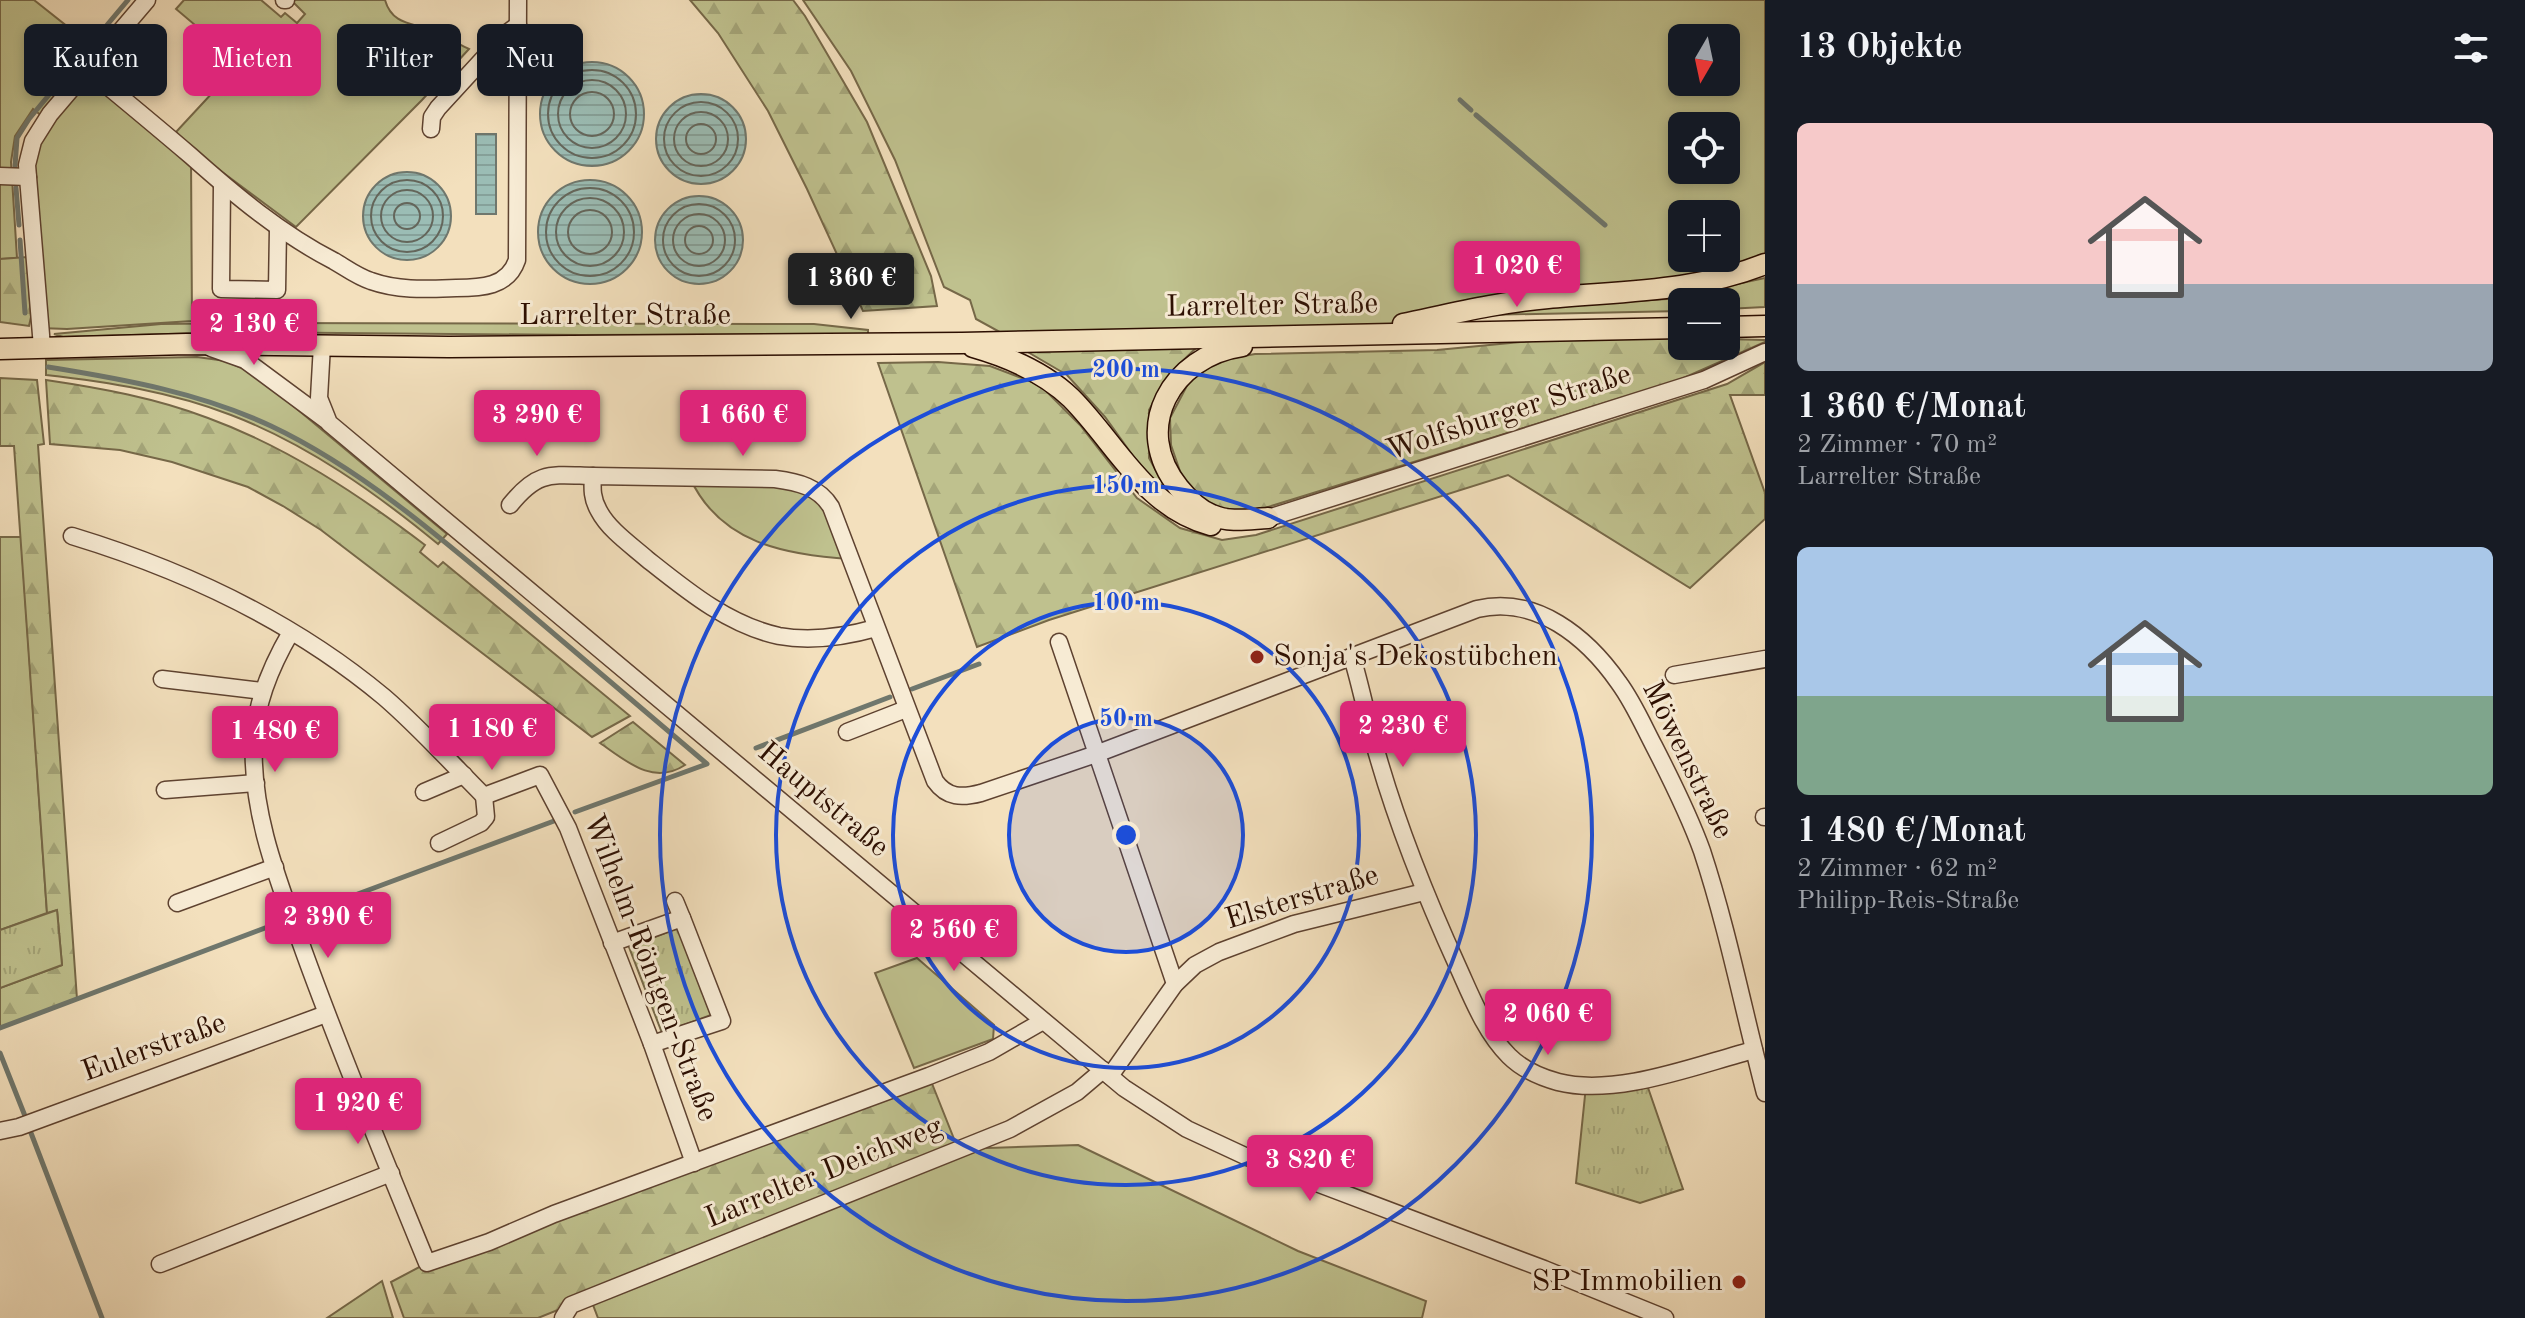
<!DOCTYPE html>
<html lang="de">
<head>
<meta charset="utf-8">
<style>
	body { margin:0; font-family:"Old Standard TT",serif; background:#20242c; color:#f1f3f6; height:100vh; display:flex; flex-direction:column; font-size:30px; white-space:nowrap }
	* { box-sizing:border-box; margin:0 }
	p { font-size:26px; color:#9ea1a6 }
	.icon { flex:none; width:44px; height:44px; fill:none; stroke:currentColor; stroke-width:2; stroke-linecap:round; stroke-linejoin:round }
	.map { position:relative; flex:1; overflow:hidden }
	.side { display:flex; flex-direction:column; background:#171b24; width:760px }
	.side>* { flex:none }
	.banner { position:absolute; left:24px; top:24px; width:760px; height:72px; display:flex; gap:16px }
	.needle { width:52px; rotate:189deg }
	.buttons { position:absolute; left:1668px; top:24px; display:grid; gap:16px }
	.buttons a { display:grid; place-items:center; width:72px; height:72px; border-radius:12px; background:#171b24; box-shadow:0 4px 12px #0003; font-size:40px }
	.price { position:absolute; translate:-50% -68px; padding:0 18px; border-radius:8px; background:#db2777; color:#fff; font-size:26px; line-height:52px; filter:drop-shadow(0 2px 4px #0008) }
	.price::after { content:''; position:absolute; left:50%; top:48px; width:24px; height:18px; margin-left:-12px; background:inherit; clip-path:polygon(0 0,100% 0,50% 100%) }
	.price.on { background:#222; color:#fff }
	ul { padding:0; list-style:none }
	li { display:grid; align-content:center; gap:16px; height:424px; padding:0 32px }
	li span { display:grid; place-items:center; height:248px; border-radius:12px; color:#555 }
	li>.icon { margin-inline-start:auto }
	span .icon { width:144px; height:144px; fill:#fffc; stroke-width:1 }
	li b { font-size:34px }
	h2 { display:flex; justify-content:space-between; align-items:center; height:96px; padding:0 32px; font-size:34px }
	.pill { padding:0 28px; border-radius:12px; background:#171b24; box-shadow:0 4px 12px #0003; font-size:28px; line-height:72px }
	.pill.on { background:#db2777; color:#fff }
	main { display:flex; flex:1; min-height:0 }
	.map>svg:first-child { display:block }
	.grass { fill:#bfc18e; stroke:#766848; stroke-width:2; fill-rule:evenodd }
	.forest { fill:url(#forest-firs); stroke:#766848; stroke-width:2 }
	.park { fill:url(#park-tufts); stroke:#766848; stroke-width:2 }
	.water { fill:url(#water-rules); stroke:#6f776d; stroke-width:2 }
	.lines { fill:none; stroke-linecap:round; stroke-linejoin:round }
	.shore { stroke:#64665b; stroke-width:2 }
	.stream { stroke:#6f776d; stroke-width:5 }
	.minor-casing { stroke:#5e4230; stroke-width:19 }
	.major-casing { stroke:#2c0e01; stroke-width:23 }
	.minor { stroke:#f7ebd4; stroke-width:16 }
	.major { stroke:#f3e0bd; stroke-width:20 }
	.ring { fill:none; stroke:#1d4ed8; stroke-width:4 }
	.poi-dot { fill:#8f2418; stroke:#f7ebd4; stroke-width:3 }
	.labels { text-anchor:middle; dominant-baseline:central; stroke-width:6; stroke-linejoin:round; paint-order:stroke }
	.street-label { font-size:30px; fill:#2c0e01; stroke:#f7ebd4 }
	.poi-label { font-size:30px; fill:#2c0e01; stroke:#f7ebd4; text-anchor:start }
	.centre { fill:#1d4ed8; stroke:#f7ebd4; stroke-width:4 }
	.ring-label { font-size:24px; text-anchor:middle; font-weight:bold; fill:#1d4ed8; stroke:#f7ebd4; stroke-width:6; stroke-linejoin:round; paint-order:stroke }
</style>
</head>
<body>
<main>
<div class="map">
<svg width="1765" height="1318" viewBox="0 0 1765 1318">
	<defs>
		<pattern id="forest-firs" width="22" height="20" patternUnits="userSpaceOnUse" patternTransform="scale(2)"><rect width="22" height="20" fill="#bfc18e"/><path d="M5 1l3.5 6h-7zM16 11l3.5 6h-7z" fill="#a4a579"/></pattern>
		<pattern id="park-tufts" width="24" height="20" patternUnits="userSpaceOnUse" patternTransform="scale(2)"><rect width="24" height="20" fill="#bfc18e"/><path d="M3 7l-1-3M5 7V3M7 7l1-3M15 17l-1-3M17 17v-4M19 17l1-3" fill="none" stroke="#a4a579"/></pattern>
		<pattern id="water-rules" width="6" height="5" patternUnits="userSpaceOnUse" patternTransform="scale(2)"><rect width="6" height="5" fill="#9bbdb5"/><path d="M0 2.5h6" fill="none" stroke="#86a19a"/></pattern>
	</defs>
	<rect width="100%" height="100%" fill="#f3e0bd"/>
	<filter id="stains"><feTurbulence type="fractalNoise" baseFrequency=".0025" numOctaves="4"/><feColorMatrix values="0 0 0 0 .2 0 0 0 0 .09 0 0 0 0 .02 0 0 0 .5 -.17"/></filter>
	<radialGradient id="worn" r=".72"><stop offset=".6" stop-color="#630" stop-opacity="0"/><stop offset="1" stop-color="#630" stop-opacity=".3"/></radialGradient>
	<!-- grass -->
	<g class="grass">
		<path d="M0,0H34L82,38L101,45L42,116L33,109L15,136L11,162L17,258L0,259Z"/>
		<path d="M184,0H261L281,17L285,13L297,23L305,14L293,2L295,0H385C392,25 413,23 433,31C445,36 457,43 469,49L422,100L296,227L202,157L176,132L240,63L176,9Z"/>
		<path d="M803,0H1765V264L1353,334L1016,341L976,319L970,300L944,287L895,160L851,71ZM1682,38H1726V82H1682ZM1682,126H1726V170H1682ZM1682,214H1726V258H1682Z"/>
		<path d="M88,70L191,157L192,321L67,329L40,328L29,152Z"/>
		<path d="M1765,278V307L1726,309V302H1682V311L1481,315L1537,307L1667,299Z"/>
		<path d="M247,323L814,324L868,330V334L581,335L238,332L63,337L54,334L161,324Z"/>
		<path d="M197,357L226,361L255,374L447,534L438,544C376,493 307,444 231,415C172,392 108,382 46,375V360Z"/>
		<path d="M690,478L775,479L818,492L850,559C785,555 720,543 690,478Z"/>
		<path d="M0,537H21L47,913L0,930Z"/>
		<path d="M917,958L994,1025L993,1039L914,1068L875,973Z"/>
		<path d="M1078,1145L1298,1251L1426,1301L1422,1318H598L590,1297L958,1149Z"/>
		<path d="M382,1281L393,1318H327Z"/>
	</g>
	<!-- forest -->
	<g class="forest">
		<path d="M690,0H793L805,16L867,122L931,276L937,306L863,311L807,189L768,111L718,33Z"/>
		<path d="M27,257L31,317L29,326L0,322V259Z"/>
		<path d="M1653,337L1682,338V346H1726V339L1765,340V342L1679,380L1242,515L1210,505L1184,483L1171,445L1170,418L1190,380L1221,360L1255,354L1437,350L1532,341Z"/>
		<path d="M1197,347L1170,373L1149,410V458L1171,498L1136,460L1105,417L1067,375L1026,351Z"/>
		<path d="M938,362L990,366L1040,385L1080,425L1137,498L1180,528L1222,540L1256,535L1727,384L1765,362V395H1730L1765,493V519L1690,588L1508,475L1049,620L977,647L878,363Z"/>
		<path d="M0,378L37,380L44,444L38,445L77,999L0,1028V988L62,965L57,910L47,913L14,446H0Z"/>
		<path d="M46,380C100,388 156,398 208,418C287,447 358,494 425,545L420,552L438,567L443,562L630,716L592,737L321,530L283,506L248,487L172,462L120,450L50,444Z"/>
		<path d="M633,722L685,765C653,786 626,761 600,743Z"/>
		<path d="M929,1076L958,1149L538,1318H404L391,1282L427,1263Z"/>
	</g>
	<!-- park -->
	<g class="park">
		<path d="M57,910L62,965L0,988V930Z"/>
		<path d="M678,928L711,1015L662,1033L629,947Z"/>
		<path d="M1645,1079L1683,1189L1640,1203L1576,1183L1586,1086Z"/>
	</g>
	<!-- water -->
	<g class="water">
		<circle cx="592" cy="114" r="52"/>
		<circle cx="701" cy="139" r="45"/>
		<rect x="476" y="134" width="20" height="80"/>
		<circle cx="407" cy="216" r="44"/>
		<circle cx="590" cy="232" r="52"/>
		<circle cx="699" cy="240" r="44"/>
	</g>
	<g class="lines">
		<!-- shore -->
		<g class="shore">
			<circle cx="592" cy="114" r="44"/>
			<circle cx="592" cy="114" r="34"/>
			<circle cx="592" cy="114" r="22"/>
			<circle cx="701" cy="139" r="37"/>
			<circle cx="701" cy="139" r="27"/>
			<circle cx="701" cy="139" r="15"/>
			<circle cx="407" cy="216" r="36"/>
			<circle cx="590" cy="232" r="44"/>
			<circle cx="407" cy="216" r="26"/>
			<circle cx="590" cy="232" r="34"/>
			<circle cx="407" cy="216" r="13"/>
			<circle cx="699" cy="240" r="36"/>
			<circle cx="590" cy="232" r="22"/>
			<circle cx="699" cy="240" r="26"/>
			<circle cx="699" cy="240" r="14"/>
		</g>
		<!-- stream -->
		<g class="stream">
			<path d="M107,25L128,0"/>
			<path d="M1460,100L1471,110"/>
			<path d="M1476,115L1605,225"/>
			<path d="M15,166L17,138L29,119L92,43"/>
			<path d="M16,188L19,225"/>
			<path d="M20,240L25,313"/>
			<path d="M48,367C123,379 201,393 271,426C358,467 440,537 513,599C578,654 643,709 707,764L575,812"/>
			<path d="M912,689L979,664"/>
			<path d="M756,748L890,697"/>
			<path d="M304,914L554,821"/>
			<path d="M0,1028L281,922"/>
			<path d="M0,1053L25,1116"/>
			<path d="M31,1133L102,1318"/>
		</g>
		<!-- minor casing -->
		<g class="minor-casing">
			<g id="minor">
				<path d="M284,0H286"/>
				<path d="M88,70C122,98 157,127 191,156C236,196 280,233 334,261C346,268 358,277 371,281C399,291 428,289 456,288C481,288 508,287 517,260L518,0"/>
				<path d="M431,129L432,117L438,108L507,33L518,25"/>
				<path d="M0,176L28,177"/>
				<path d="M222,185L221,289L277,290L278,229"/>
				<path d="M322,345L319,398L329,423L1124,1088L1187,1129L1245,1156L1544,1269L1665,1318"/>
				<path d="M42,347L27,165L33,141L50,114L147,0"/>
				<path d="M211,348L245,360L326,420"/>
				<path d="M510,505C538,470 551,475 593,476"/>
				<path d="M1268,518L1704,380L1765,352"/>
				<path d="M72,536C184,570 294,622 384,697C420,728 451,763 484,796L540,775L568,828L652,1044L694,1163"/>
				<path d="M876,628C844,637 812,642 779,636C728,625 686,590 647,559C631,545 609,530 599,511C592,499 592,489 593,476L775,479C798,482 819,487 831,507L935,781C947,798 962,798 981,793L1096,754L1477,609C1536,595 1587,637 1619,683C1633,702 1643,725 1654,746C1672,781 1689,815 1702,851C1728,930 1744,1013 1765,1093"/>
				<path d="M291,632C271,666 256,701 254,740C250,813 280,885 304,952C342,1057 385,1160 427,1263L489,1242L554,1214L929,1076L989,1052L1043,1021"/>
				<path d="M1059,642L1175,984"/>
				<path d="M1352,657C1362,690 1368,724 1378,757C1399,830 1427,899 1458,967C1472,998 1485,1032 1509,1056C1522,1069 1540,1077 1558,1082C1617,1097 1696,1065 1754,1050"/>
				<path d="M1674,675L1765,659"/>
				<path d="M162,679L262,691"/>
				<path d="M847,732L906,709"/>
				<path d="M165,790L256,783"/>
				<path d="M424,792L464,775"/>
				<path d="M1764,817H1765"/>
				<path d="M439,843L481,823L486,817L484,796"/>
				<path d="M675,901L682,918"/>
				<path d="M177,903L275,867"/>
				<path d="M612,943L682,918L722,1021L652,1044"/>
				<path d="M1110,1076L1175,984L1195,965L1219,952L1294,924L1424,892"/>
				<path d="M0,1131L19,1127L326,1014"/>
				<path d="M160,1264L391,1173"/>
				<path d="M563,1318L571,1305L1010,1129L1077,1092L1103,1070"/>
			</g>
		</g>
		<!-- major casing -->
		<g class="major-casing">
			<g id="major">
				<path d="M1403,324C1451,314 1499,302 1548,298C1622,291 1695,292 1765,264"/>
				<path d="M1726,327L1765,326"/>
				<path d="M1242,346C1172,356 1130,428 1179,488C1188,499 1199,510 1212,515C1230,523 1249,519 1268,518"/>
				<path d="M973,347C1008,357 1045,373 1071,398C1116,443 1145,508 1211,525"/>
				<path d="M0,349L187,344L449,347L962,343L1682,328"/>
			</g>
		</g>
		<!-- minor -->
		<use href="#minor" class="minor"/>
		<!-- major -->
		<use href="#major" class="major"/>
	</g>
	<!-- distance rings -->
	<circle cx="1126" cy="835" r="117" fill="#1d4ed8" fill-opacity=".12"/>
	<g class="ring">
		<circle cx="1126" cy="835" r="117"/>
		<circle cx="1126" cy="835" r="233"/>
		<circle cx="1126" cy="835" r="350"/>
		<circle cx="1126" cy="835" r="466"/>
	</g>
	<!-- markers -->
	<g class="poi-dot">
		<circle cx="1257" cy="657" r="8"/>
		<circle cx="1739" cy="1282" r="8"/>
	</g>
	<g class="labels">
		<!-- street labels -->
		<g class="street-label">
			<text transform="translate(1272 306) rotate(-1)">Larrelter Straße</text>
			<text x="625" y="316">Larrelter Straße</text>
			<text transform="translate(1509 413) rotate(-18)">Wolfsburger Straße</text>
			<text transform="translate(1687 760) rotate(64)">Möwenstraße</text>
			<text transform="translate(823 800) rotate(40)">Hauptstraße</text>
			<text transform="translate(1302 898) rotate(-17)">Elsterstraße</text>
			<text transform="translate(650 968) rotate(69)">Wilhelm-Röntgen-Straße</text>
			<text transform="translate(154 1048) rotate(-20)">Eulerstraße</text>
			<text transform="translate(824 1173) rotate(-22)">Larrelter Deichweg</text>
		</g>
		<!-- poi labels -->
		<g class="poi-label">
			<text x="1273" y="657">Sonja's Dekostübchen</text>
			<text x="1723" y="1282" text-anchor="end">SP Immobilien</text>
		</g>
	</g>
	<circle cx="1126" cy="835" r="12" class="centre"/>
	<g class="ring-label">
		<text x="1126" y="377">200 m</text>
		<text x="1126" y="493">150 m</text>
		<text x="1126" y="610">100 m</text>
		<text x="1126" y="726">50 m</text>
	</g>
	<rect width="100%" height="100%" filter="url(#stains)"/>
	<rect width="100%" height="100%" fill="url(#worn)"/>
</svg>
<div class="buttons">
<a><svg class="needle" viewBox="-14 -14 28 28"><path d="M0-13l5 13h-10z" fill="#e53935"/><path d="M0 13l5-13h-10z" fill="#9ea1a6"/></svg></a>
<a><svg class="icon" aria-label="locate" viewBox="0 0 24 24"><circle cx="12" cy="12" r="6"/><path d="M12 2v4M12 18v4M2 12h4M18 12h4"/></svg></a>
<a>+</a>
<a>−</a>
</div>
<b class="price" style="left:1517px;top:309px">1 020 €</b>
<b class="price on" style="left:851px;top:321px">1 360 €</b>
<b class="price" style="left:254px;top:367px">2 130 €</b>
<b class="price" style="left:537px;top:458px">3 290 €</b>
<b class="price" style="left:743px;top:458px">1 660 €</b>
<b class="price" style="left:1403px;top:769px">2 230 €</b>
<b class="price" style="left:492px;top:772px">1 180 €</b>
<b class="price" style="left:275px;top:774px">1 480 €</b>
<b class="price" style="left:328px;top:960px">2 390 €</b>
<b class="price" style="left:954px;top:973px">2 560 €</b>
<b class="price" style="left:1548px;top:1057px">2 060 €</b>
<b class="price" style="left:358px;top:1146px">1 920 €</b>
<b class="price" style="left:1310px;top:1203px">3 820 €</b>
<div class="banner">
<a class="pill">Kaufen</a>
<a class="pill on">Mieten</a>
<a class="pill">Filter</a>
<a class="pill">Neu</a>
</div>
</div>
<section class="side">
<h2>13 Objekte<svg class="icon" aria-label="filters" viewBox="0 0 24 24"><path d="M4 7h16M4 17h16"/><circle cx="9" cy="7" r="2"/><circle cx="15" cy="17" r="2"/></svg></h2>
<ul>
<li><span style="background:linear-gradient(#f6c9c9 65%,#9aa5b1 0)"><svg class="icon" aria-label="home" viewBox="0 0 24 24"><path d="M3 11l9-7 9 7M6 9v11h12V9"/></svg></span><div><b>1 360 €/Monat</b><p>2 Zimmer · 70 m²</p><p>Larrelter Straße</p></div></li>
<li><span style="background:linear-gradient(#a9c7e8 60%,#7fa58c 0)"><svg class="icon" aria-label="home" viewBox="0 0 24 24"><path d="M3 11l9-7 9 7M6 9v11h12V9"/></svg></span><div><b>1 480 €/Monat</b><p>2 Zimmer · 62 m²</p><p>Philipp-Reis-Straße</p></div></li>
</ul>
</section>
</main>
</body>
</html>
